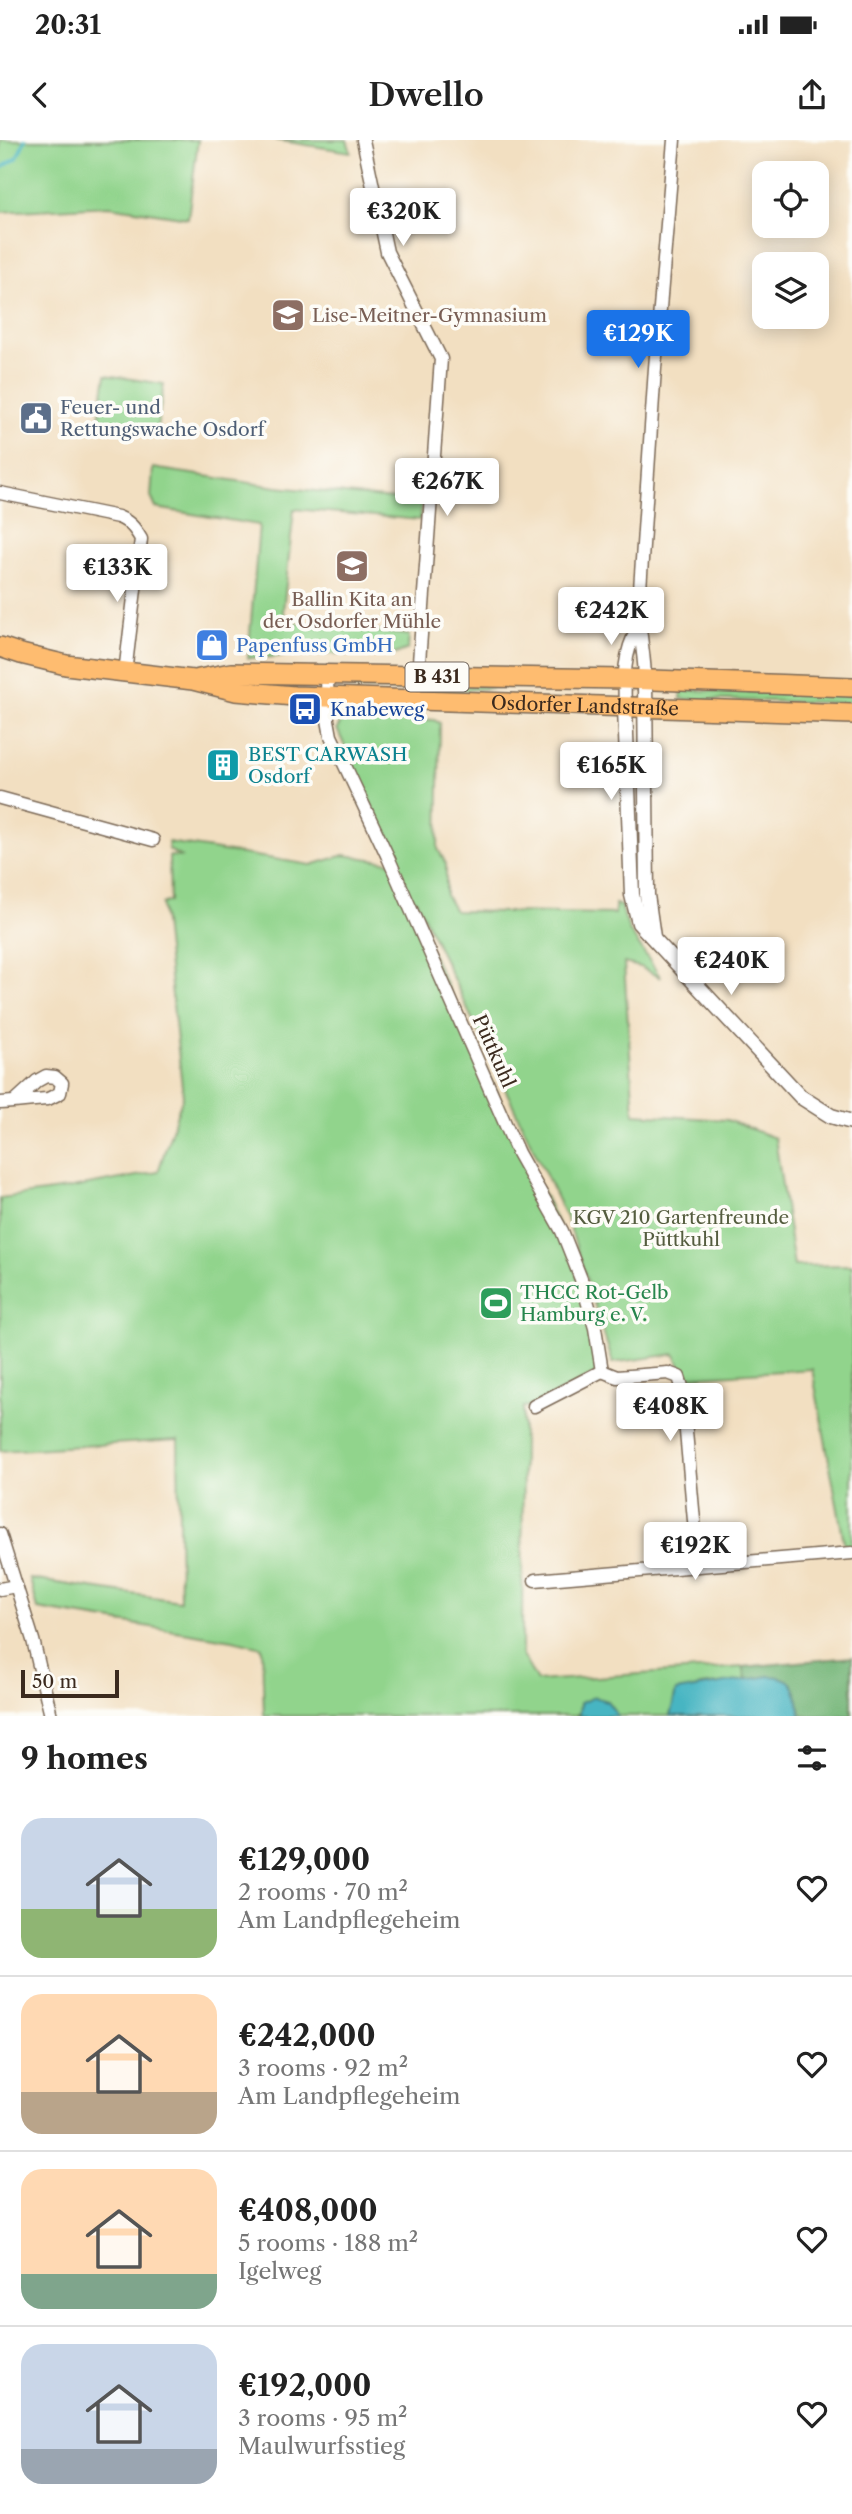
<!DOCTYPE html>
<html lang="en">
<head>
<meta charset="utf-8">
<style>
	body { margin:0; font-family:"Libre Caslon Text",serif; background:#f2f2f2; color:#222; height:100vh; display:flex; flex-direction:column; font-size:26px; white-space:nowrap }
	* { box-sizing:border-box; margin:0 }
	p { font-size:23px; color:#767676 }
	.icon { flex:none; width:38px; height:38px; fill:none; stroke:currentColor; stroke-width:2; stroke-linecap:round; stroke-linejoin:round }
	.map { position:relative; height:1576px; overflow:hidden }
	.panel { display:flex; flex-direction:column; background:#fff; flex:1 }
	.panel>* { flex:none }
	.fabs { position:absolute; left:752px; top:21px; display:grid; gap:14px }
	.fabs a { display:grid; place-items:center; width:77px; height:77px; border-radius:14px; background:#fff; box-shadow:0 4px 18px #0003; font-size:35px }
	.scale { position:absolute; left:21px; bottom:18px; width:98px; box-sizing:border-box; padding-left:7px; border:4px solid #3b2a1e; border-top:0; font-size:19px; line-height:24px; white-space:nowrap; color:#3b2a1e; -webkit-text-stroke:5px #fdfcf7; paint-order:stroke }
	.price { position:absolute; translate:-50% -60px; padding:0 16px; border-radius:7px; background:#fff; color:#222; font-size:23px; line-height:46px; filter:drop-shadow(0 2px 4px #0008) }
	.price::after { content:''; position:absolute; left:50%; top:42px; width:21px; height:16px; margin-left:-10px; background:inherit; clip-path:polygon(0 0,100% 0,50% 100%) }
	.price.active { background:#1a73e8; color:#fff }
	ul { padding:0; list-style:none }
	li { display:flex; align-items:center; gap:21px; height:175px; padding:0 21px }
	li+li { border-top:2px solid #e0e0e0 }
	li span { display:grid; place-items:center; flex:none; width:196px; height:140px; border-radius:21px; color:#555 }
	li>.icon { margin-inline-start:auto }
	span .icon { width:84px; height:84px; fill:#fffc; stroke-width:1 }
	li b { font-size:30px }
	h2 { display:flex; justify-content:space-between; align-items:center; height:84px; padding:0 21px; font-size:30px }
	.status { display:flex; justify-content:space-between; align-items:center; height:49px; padding:0 35px; background:#fff; direction:ltr }
	.status svg { height:19px; fill:currentColor }
	header { display:flex; justify-content:space-between; align-items:center; height:91px; padding:0 21px; background:#fff; font-size:32px; font-weight:600 }
	.map>svg:first-child { display:block }
	.green { fill:#91d48c; stroke:#667f55; stroke-width:2 }
	.forest { fill:#74b678; stroke:#58704b; stroke-width:2 }
	.water { fill:#47b5c2; stroke:#417070; stroke-width:2 }
	.lines { fill:none; stroke-linecap:round; stroke-linejoin:round }
	.stream { stroke:#47b5c2; stroke-width:3.5 }
	.minor-casing { stroke:#7b6957; stroke-width:15 }
	.tertiary-casing { stroke:#7b6957; stroke-width:17 }
	.primary-casing { stroke:#7b6957; stroke-width:22 }
	.minor { stroke:#fff; stroke-width:12 }
	.tertiary { stroke:#fff; stroke-width:14 }
	.primary { stroke:#febc70; stroke-width:19 }
	.labels { text-anchor:middle; dominant-baseline:central; stroke-width:7; stroke-linejoin:round; paint-order:stroke }
	.shield { fill:#fdfcf7; stroke:#75695f; stroke-width:2 }
	.shield-label { font-size:18px; font-weight:bold; fill:#3b2a1e }
	.education-label { font-size:19px; fill:#785e54; stroke:#fdfcf7; text-anchor:start }
	.service-label { font-size:19px; fill:#4e5e75; stroke:#fdfcf7; text-anchor:start }
	.shop-label { font-size:19px; fill:#366cbe; stroke:#fdfcf7; text-anchor:start }
	.street-label { font-size:19px; fill:#3b2a1e; stroke:#fdfcf7 }
	.transit-label { font-size:19px; fill:#164399; stroke:#fdfcf7; text-anchor:start }
	.culture-label { font-size:19px; fill:#0d838f; stroke:#fdfcf7; text-anchor:start }
	.park-label { font-size:19px; fill:#555d3f; stroke:#fdfcf7 }
	.leisure-label { font-size:19px; fill:#27864d; stroke:#fdfcf7; text-anchor:start }
</style>
</head>
<body>
<div class="status"><b>20:31</b><svg viewBox="0 0 49 12"><path d="M0 12V9h3v3zM5 12V6h3v6zM10 12V3h3v9zM15 12V0h3v12zM26 1h20v11H26zM47 4h2v5h-2z"/></svg></div>
<header><svg class="icon" aria-label="back" viewBox="0 0 24 24"><path d="M15 5l-7 7 7 7"/></svg>Dwello<svg class="icon" aria-label="share" viewBox="0 0 24 24"><path d="M12 15V3M7 8l5-5 5 5M5 13v7h14v-7"/></svg></header>
<div class="map">
<svg width="852" height="1576" viewBox="0 0 852 1576">
	<rect width="100%" height="100%" fill="#fdfcf7"/>
	<filter id="ink" filterUnits="userSpaceOnUse"><feTurbulence type="fractalNoise" baseFrequency=".0143" numOctaves="2"/><feDisplacementMap in="SourceGraphic" scale="14" xChannelSelector="R" yChannelSelector="G"/><feConvolveMatrix kernelMatrix="1 2 1 2 8 2 1 2 1" color-interpolation-filters="sRGB"/></filter>
	<filter id="wash" filterUnits="userSpaceOnUse"><feTurbulence type="fractalNoise" baseFrequency=".00686" numOctaves="4" result="noise"/><feDisplacementMap in="SourceGraphic" scale="28" xChannelSelector="R" yChannelSelector="G"/><feGaussianBlur stdDeviation="1.57" result="paint"/><feColorMatrix in="noise" values="0 0 0 0 0 0 0 0 0 0 0 0 0 0 0 0 0 1.4 0 .05"/><feComposite in="paint" operator="in"/></filter>
	<g filter="url(#wash)">
		<rect width="100%" height="100%" fill="#f2dfc1"/>
		<!-- green -->
		<g class="green">
			<path d="M0,0H198L188,78L109,66L0,72Z"/>
			<path d="M275,0H347L351,12Z"/>
			<path d="M106,235L164,244L157,288L99,279Z"/>
			<path d="M153,328L277,347L422,362L420,380L294,369L283,472L291,482L409,495L408,509L393,515L295,513L275,517L248,518L259,385L156,368L151,357Z"/>
			<path d="M347,544L520,546L454,551L347,548Z"/>
			<path d="M682,550L852,555V563L681,559Z"/>
			<path d="M353,575L434,580L440,583L438,709L446,724V756L455,771L615,774V764L621,766L629,790L661,838L640,827L624,823L634,974L727,980L775,998L794,1126L852,1125V1413H846L812,1229L688,1237L674,1214L613,1223L569,1084L416,760L406,758L570,1110L602,1231L534,1266L523,1267L522,1515L537,1541L743,1527L747,1541L700,1546L672,1568L670,1576H618L607,1561L577,1574L579,1576H264L262,1507L233,1500L38,1469L30,1439L180,1461L178,1300L0,1311V1058L67,1049L158,1032L183,956L162,764L170,761L169,716L182,717L169,710L168,702L311,725L344,715L397,723L337,589L341,582Z"/>
		</g>
		<!-- forest -->
		<path class="forest" d="M852,1517V1576H801L800,1568L769,1536L747,1541L743,1527Z"/>
		<!-- water -->
		<g class="water">
			<path d="M769,1536C798,1536 796,1553 801,1576H670L676,1551Z"/>
			<path d="M594,1557L607,1561L618,1576H579L580,1563Z"/>
		</g>
		<g class="lines">
			<!-- stream -->
			<path class="stream" d="M0,29L17,18L25,0"/>
		</g>
	</g>
	<g filter="url(#ink)">
		<g class="lines">
			<!-- minor casing -->
			<g class="minor-casing">
				<g id="minor">
					<path d="M363,0L387,112L441,219L418,536"/>
					<path d="M0,353L118,377C130,382 134,387 141,399L125,533"/>
					<path d="M327,535L328,580L331,596L387,715L518,1013L562,1091L581,1139L595,1188L602,1231"/>
					<path d="M645,540C645,514 638,490 639,464L655,228L674,0"/>
					<path d="M625,567C624,539 623,513 638,488"/>
					<path d="M0,658L153,700"/>
					<path d="M0,963C16,962 32,960 48,959L60,953L62,943L55,937L46,936L37,941L14,962"/>
					<path d="M602,1231L617,1237L668,1233L679,1237L682,1247L698,1425"/>
					<path d="M534,1266L602,1231"/>
					<path d="M0,1394L33,1500L51,1576"/>
					<path d="M535,1440L852,1413"/>
					<path d="M0,1449L16,1446"/>
				</g>
			</g>
			<!-- tertiary casing -->
			<g class="tertiary-casing">
				<g id="tertiary">
					<path d="M645,540L647,755L653,797"/>
					<path d="M625,567L632,755L639,783L801,957L831,976L852,982"/>
				</g>
			</g>
			<!-- primary casing -->
			<g class="primary-casing">
				<g id="primary">
					<path id="s1" d="M0,507L21,514L66,525L193,540L236,551L294,556L852,574"/>
					<path d="M199,539L231,533L624,539L852,547"/>
				</g>
			</g>
			<!-- minor -->
			<use href="#minor" class="minor"/>
			<!-- tertiary -->
			<use href="#tertiary" class="tertiary"/>
			<!-- primary -->
			<use href="#primary" class="primary"/>
		</g>
	</g>
	<!-- icons -->
	<defs>
		<g id="school-square" transform="scale(1.75)"><rect x="-9" y="-9" width="18" height="18" rx="4" fill="#8d6e63" stroke="#fdfcf7"/><path d="M0-5L7-2L0 1L-7-2ZM-4 1L0 2.5L4 1V4Q0 6-4 4Z" fill="#fff"/></g>
		<g id="civic-square" transform="scale(1.75)"><rect x="-9" y="-9" width="18" height="18" rx="4" fill="#5c6f8a" stroke="#fdfcf7"/><path d="M-.6-6.5H3V-4.5H.6V-3L4-1V1h2V6H-6V1h2V-1L-.6-3ZM-1.2 2.5V6h2.4V2.5Z" fill="#fff"/></g>
		<g id="shop-square" transform="scale(1.75)"><rect x="-9" y="-9" width="18" height="18" rx="4" fill="#3f7fe0" stroke="#fdfcf7"/><path d="M-5-2.5h2.3a2.7 3.5 0 0 1 5.4 0H5L5.5 6h-11ZM-1.5-2.5h3a1.5 2.3 0 0 0-3 0Z" fill="#fff"/></g>
		<g id="bus-square" transform="scale(1.75)"><rect x="-9" y="-9" width="18" height="18" rx="4" fill="#1a4fb4" stroke="#fdfcf7"/><path d="M-5-6H5V4H4V6H2V4H-2V6H-4V4H-5ZM-3.5-4V0h7V-4ZM-3.5 1.2v1.5H-2V1.2ZM2 1.2v1.5H3.5V1.2Z" fill="#fff"/></g>
		<g id="building-square" transform="scale(1.75)"><rect x="-9" y="-9" width="18" height="18" rx="4" fill="#0f9aa8" stroke="#fdfcf7"/><path d="M-4-6H4V6H1V3H-1V6H-4ZM-2.5-4.3h1.7v1.8h-1.7ZM.8-4.3h1.7v1.8H.8ZM-2.5-1h1.7V.8h-1.7ZM.8-1h1.7V.8H.8Z" fill="#fff"/></g>
		<g id="stadium-square" transform="scale(1.75)"><rect x="-9" y="-9" width="18" height="18" rx="4" fill="#2e9e5b" stroke="#fdfcf7"/><path d="M0-5a6.5 5 0 1 0 0 10a6.5 5 0 1 0 0-10ZM-3.5-1.8h7v3.6h-7Z" fill="#fff"/></g>
	</defs>
	<g fill-rule="evenodd">
		<use href="#school-square" x="288" y="175"/>
		<use href="#civic-square" x="36" y="278"/>
		<use href="#school-square" x="352" y="426"/>
		<use href="#shop-square" x="212" y="505"/>
		<use href="#bus-square" x="305" y="569"/>
		<use href="#building-square" x="223" y="625"/>
		<use href="#stadium-square" x="496" y="1163"/>
	</g>
	<g class="labels">
		<!-- shield labels -->
		<rect class="shield" x="405.5" y="522.5" width="63" height="29" rx="5"/>
		<g class="shield-label">
			<text x="437" y="537">B 431</text>
		</g>
		<!-- education labels -->
		<g class="education-label">
			<text x="312" y="175">Lise-Meitner-Gymnasium</text>
			<text x="352" y="459" text-anchor="middle">Ballin Kita an<tspan x="352" dy="22">der Osdorfer Mühle</tspan></text>
		</g>
		<!-- service labels -->
		<g class="service-label">
			<text x="60" y="267">Feuer- und<tspan x="60" dy="22">Rettungswache Osdorf</tspan></text>
		</g>
		<!-- shop labels -->
		<g class="shop-label">
			<text x="236" y="505">Papenfuss GmbH</text>
		</g>
		<!-- street labels -->
		<g class="street-label">
			<text stroke="none"><textPath href="#s1" startOffset="590">Osdorfer Landstraße</textPath></text>
			<text transform="translate(494 911) rotate(66)">Püttkuhl</text>
		</g>
		<!-- transit labels -->
		<g class="transit-label">
			<text x="330" y="569">Knabeweg</text>
		</g>
		<!-- culture labels -->
		<g class="culture-label">
			<text x="248" y="614">BEST CARWASH<tspan x="248" dy="22">Osdorf</tspan></text>
		</g>
		<!-- park labels -->
		<g class="park-label">
			<text x="681" y="1077">KGV 210 Gartenfreunde<tspan x="681" dy="22">Püttkuhl</tspan></text>
		</g>
		<!-- leisure labels -->
		<g class="leisure-label">
			<text x="520" y="1152">THCC Rot-Gelb<tspan x="520" dy="22">Hamburg e. V.</tspan></text>
		</g>
	</g>
</svg>
<div class="fabs">
<a><svg class="icon" aria-label="locate" viewBox="0 0 24 24"><circle cx="12" cy="12" r="6"/><path d="M12 2v4M12 18v4M2 12h4M18 12h4"/></svg></a>
<a><svg class="icon" aria-label="layers" viewBox="0 0 24 24"><path d="M12 4l9 5-9 5-9-5zM3 14l9 5 9-5"/></svg></a>
</div>
<div class="scale">50 m</div>
<b class="price" style="left:403px;top:108px">€320K</b>
<b class="price active" style="left:638px;top:230px">€129K</b>
<b class="price" style="left:447px;top:378px">€267K</b>
<b class="price" style="left:117px;top:464px">€133K</b>
<b class="price" style="left:611px;top:507px">€242K</b>
<b class="price" style="left:611px;top:662px">€165K</b>
<b class="price" style="left:731px;top:857px">€240K</b>
<b class="price" style="left:670px;top:1303px">€408K</b>
<b class="price" style="left:695px;top:1442px">€192K</b>
</div>
<section class="panel">
<h2>9 homes<svg class="icon" aria-label="filters" viewBox="0 0 24 24"><path d="M4 7h16M4 17h16"/><circle cx="9" cy="7" r="2"/><circle cx="15" cy="17" r="2"/></svg></h2>
<ul>
<li><span style="background:linear-gradient(#c9d6e8 65%,#8fb573 0)"><svg class="icon" aria-label="home" viewBox="0 0 24 24"><path d="M3 11l9-7 9 7M6 9v11h12V9"/></svg></span><div><b>€129,000</b><p>2 rooms · 70 m²</p><p>Am Landpflegeheim</p></div><svg class="icon" aria-label="heart" viewBox="0 0 24 24"><path d="M12 20l-8-8c-3-5 5-10 8-4 3-6 11-1 8 4z"/></svg></li>
<li><span style="background:linear-gradient(#ffd9b3 70%,#b9a48a 0)"><svg class="icon" aria-label="home" viewBox="0 0 24 24"><path d="M3 11l9-7 9 7M6 9v11h12V9"/></svg></span><div><b>€242,000</b><p>3 rooms · 92 m²</p><p>Am Landpflegeheim</p></div><svg class="icon" aria-label="heart" viewBox="0 0 24 24"><path d="M12 20l-8-8c-3-5 5-10 8-4 3-6 11-1 8 4z"/></svg></li>
<li><span style="background:linear-gradient(#ffd9b3 75%,#7fa58c 0)"><svg class="icon" aria-label="home" viewBox="0 0 24 24"><path d="M3 11l9-7 9 7M6 9v11h12V9"/></svg></span><div><b>€408,000</b><p>5 rooms · 188 m²</p><p>Igelweg</p></div><svg class="icon" aria-label="heart" viewBox="0 0 24 24"><path d="M12 20l-8-8c-3-5 5-10 8-4 3-6 11-1 8 4z"/></svg></li>
<li><span style="background:linear-gradient(#c9d6e8 75%,#9aa5b1 0)"><svg class="icon" aria-label="home" viewBox="0 0 24 24"><path d="M3 11l9-7 9 7M6 9v11h12V9"/></svg></span><div><b>€192,000</b><p>3 rooms · 95 m²</p><p>Maulwurfsstieg</p></div><svg class="icon" aria-label="heart" viewBox="0 0 24 24"><path d="M12 20l-8-8c-3-5 5-10 8-4 3-6 11-1 8 4z"/></svg></li>
</ul>
</section>
</body>
</html>
